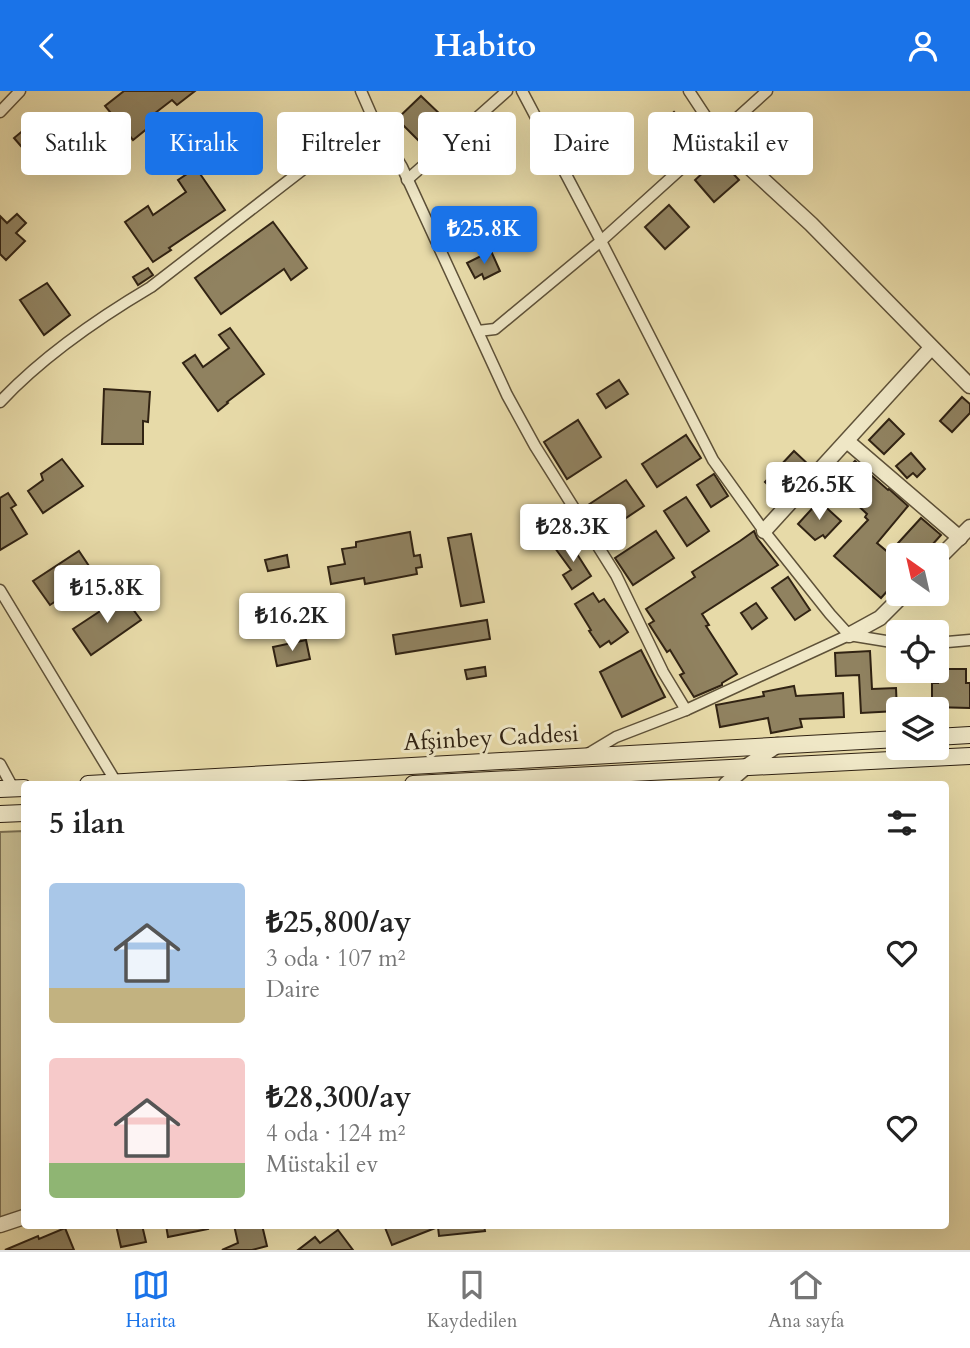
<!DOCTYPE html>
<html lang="tr">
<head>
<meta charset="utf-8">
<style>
	body { margin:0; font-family:Cardo,serif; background:#f6f6f6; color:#222; height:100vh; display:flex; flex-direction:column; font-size:26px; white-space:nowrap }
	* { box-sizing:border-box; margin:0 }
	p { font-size:23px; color:#767676 }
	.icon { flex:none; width:38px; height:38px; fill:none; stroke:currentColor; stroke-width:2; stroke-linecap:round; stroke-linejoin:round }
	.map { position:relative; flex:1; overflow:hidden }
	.drawer { position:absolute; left:21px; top:690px; width:928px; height:448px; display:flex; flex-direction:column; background:#fff; border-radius:7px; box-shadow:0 7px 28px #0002 }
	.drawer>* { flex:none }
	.guide { position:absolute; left:21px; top:21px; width:929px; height:63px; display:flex; gap:14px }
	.needle { width:46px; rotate:326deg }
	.controls { position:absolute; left:886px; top:452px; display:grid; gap:14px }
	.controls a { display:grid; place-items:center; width:63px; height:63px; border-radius:7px; background:#fff; box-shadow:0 7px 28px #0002; font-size:35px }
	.price { position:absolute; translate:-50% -60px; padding:0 16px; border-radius:7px; background:#fff; color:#222; font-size:23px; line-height:46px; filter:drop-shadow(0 2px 4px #0008) }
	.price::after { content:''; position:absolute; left:50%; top:42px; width:21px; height:16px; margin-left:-10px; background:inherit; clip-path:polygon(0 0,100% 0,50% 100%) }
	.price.selected { background:#1a73e8; color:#fff }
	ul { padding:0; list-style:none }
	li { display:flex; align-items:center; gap:21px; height:175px; padding:0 28px }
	li span { display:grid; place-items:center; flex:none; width:196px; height:140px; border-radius:7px; color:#555 }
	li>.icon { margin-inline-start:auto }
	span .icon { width:84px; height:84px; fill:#fffc; stroke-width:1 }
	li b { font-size:30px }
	h2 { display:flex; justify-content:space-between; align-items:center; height:84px; padding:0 28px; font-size:30px }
	.chip { padding:0 24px; border-radius:7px; background:#fff; box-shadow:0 7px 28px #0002; font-size:24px; line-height:63px }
	.chip.selected { background:#1a73e8; color:#fff }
	header { display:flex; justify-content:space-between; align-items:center; height:91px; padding:0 28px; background:#1a73e8; color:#fff; font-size:32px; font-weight:700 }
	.tab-bar { display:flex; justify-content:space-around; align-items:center; height:98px; border-top:2px solid #e0e0e0; background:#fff; font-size:19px; color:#767676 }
	.tab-bar a { display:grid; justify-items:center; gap:4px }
	.tab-bar .selected { color:#1a73e8 }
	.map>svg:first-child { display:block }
	.green { fill:#c8bb8f; stroke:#7c6f51; stroke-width:2 }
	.building { fill:#908260; stroke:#312313; stroke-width:2 }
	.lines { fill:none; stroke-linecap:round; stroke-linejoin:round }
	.minor-casing { stroke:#5e5138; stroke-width:13 }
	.tertiary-casing { stroke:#5e5138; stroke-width:17 }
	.secondary-casing { stroke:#312313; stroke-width:18 }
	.minor { stroke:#efe7c6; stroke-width:10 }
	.tertiary { stroke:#efe7c6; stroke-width:14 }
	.secondary { stroke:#efe7c6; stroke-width:16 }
	.labels { text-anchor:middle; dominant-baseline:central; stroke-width:6; stroke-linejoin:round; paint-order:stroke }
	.street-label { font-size:24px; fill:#312313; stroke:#efe7c6 }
</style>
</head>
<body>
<header><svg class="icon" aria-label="back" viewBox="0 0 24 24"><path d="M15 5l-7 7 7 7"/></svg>Habito<svg class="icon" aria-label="person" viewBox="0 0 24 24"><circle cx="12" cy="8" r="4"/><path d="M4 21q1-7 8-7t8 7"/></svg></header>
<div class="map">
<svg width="970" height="1159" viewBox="0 0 970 1159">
	<rect width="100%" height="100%" fill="#e7daa8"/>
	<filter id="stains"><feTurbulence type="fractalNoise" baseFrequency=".00286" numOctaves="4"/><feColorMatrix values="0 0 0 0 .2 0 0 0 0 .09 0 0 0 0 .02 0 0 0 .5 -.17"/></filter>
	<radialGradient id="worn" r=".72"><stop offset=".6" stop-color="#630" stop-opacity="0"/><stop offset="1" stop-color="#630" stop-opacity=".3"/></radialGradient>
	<!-- green -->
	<path class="green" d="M24,740V1120L0,1127V741Z"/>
	<!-- building -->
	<g class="building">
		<path d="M124,0H195L177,14L172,9L150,26L154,32L133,49L105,15Z"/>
		<path d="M421,5L444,27L420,51L397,28Z"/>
		<path d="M674,21L694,43L670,65L650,43Z"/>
		<path d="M32,32L51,52L33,69L14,47Z"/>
		<path d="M719,67L739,89L714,111L695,89Z"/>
		<path d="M196,77L225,119L169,157L171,159L153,171L125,131L148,115L153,124L186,101L178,89Z"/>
		<path d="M669,114L689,136L665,158L645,136Z"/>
		<path d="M17,123L26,132L16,142L25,150L6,169L0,163V125L7,132Z"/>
		<path d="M273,131L307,177L291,189L284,178L221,223L195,187Z"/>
		<path d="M491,160L500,180L484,188L482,183L475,187L467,172Z"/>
		<path d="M148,177L153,184L138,194L133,186Z"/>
		<path d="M47,192L70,224L44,244L20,209Z"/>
		<path d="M230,237L264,283L227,311L228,312L218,320L183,272L195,264L203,276L229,257L219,244Z"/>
		<path d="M619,289L628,303L606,317L597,303Z"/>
		<path d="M104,298L150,301L148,331L143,330V353H102Z"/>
		<path d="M962,306L970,313V322L952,341L940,330Z"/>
		<path d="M889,328L904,343L884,363L869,349Z"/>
		<path d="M578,329L601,366L567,388L544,351Z"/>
		<path d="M686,344L701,367L657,396L642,373Z"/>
		<path d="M794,360L810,375L781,407L765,391Z"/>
		<path d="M911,362L925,378L917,386L913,382L907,387L896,375Z"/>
		<path d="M62,368L83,395L43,422L28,400L43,389L41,383Z"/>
		<path d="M855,370L888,399L889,398L908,415L877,452L889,462L921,427L941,444L923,464H898V488L881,507L834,465L868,429L865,426L867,423L834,392Z"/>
		<path d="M714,383L728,405L711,416L697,394Z"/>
		<path d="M626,389L644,415L602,443L585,416Z"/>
		<path d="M8,402L16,414L11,417L27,443L0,459V407Z"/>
		<path d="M686,406L709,440L687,455L664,420Z"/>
		<path d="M819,410L841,430L825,447L823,444L815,449L798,433Z"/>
		<path d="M656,440L674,467L633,494L615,467Z"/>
		<path d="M754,440L757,447L778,474L702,523L709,534L706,535L737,583L722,592V594L694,606L680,584L684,582L670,559L667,561L649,533L654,530L646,518L695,486L692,481L740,450Z"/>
		<path d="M410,441L414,465L420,464L422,476L416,477L417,483L365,493L364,487L331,493L328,476L345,473L342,458L356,456V451Z"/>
		<path d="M471,443L484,511L461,515L448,447Z"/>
		<path d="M568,447L578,462L577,463L591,485L572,498L563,484L571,479L555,457Z"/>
		<path d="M79,460L95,484L50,514L33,490Z"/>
		<path d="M287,464L289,476L268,480L265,469Z"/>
		<path d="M788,486L810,519L795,529L772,497Z"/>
		<path d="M593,502L599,511L604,508L628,541L611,553L609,550L600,556L589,540L591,539L575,513Z"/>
		<path d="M123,505L141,529L91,564L73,538Z"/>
		<path d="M756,512L767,527L752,538L741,522Z"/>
		<path d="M487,529L490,548L396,563L393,544Z"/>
		<path d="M306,549L310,568L277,575L273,556Z"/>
		<path d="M641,559L665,606L622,626L600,581Z"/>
		<path d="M870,560L872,598L896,597L897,620L861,622L859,584L836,585L835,562Z"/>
		<path d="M485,576L486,585L467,588L465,579Z"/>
		<path d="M938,578H966V592H970V617L932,616V592H938Z"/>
		<path d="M794,595L796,605L843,602L844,626L800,628L802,636L771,642L768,627L720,636L716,614L764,605L763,601Z"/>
		<path d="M116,1134H142L146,1151L121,1156Z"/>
		<path d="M166,1134H207L208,1138L168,1146Z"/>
		<path d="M234,1134H262L267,1155L252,1159H222L238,1152Z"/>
		<path d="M384,1134H484L485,1140L439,1145L438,1136L392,1154Z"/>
		<path d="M65,1137L74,1159H5L38,1145L39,1148Z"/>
		<path d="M338,1139L353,1159H298L315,1146L320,1152Z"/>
	</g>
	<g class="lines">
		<!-- minor casing -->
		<g class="minor-casing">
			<g id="minor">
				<path d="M361,0L372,25L402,76L507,304L535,355L616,484L663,581L686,619L616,646L586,664"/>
				<path d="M522,0L601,150L713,369L764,440L830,523L849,544"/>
				<path d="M689,0L718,44L748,75"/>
				<path d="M0,21L20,0"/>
				<path d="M407,89L507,0"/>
				<path d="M478,240L495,238L601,150L767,0"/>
				<path d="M0,311C43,265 97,228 151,196L372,25"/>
				<path d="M0,499L116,691"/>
				<path d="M936,552L970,549"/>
				<path d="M686,619L849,544L898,552"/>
				<path d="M0,673L13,697"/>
			</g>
		</g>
		<!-- tertiary casing -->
		<g class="tertiary-casing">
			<g id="tertiary">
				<path d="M748,75L811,133L970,295"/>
				<path d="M847,350L960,447"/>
				<path d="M764,440L931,257"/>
				<path d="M936,470L970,436"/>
				<path d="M849,544L880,527L905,502"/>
				<path d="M726,693L747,675L778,654"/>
				<path d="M0,1134L24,1126"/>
			</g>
		</g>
		<!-- secondary casing -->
		<g class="secondary-casing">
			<g id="secondary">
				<path d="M936,646L970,644"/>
				<path d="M88,693L898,648"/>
				<path d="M413,693L970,665"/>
				<path d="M0,698L24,697"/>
				<path d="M0,723L24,722"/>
			</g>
		</g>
		<!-- minor -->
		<use href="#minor" class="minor"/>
		<!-- tertiary -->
		<use href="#tertiary" class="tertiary"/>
		<!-- secondary -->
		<use href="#secondary" class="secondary"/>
	</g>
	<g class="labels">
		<!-- street labels -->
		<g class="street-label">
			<text transform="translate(491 647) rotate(-3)">Afşinbey Caddesi</text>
		</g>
	</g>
	<rect width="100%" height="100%" filter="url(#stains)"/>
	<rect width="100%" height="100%" fill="url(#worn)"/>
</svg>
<div class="controls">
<a><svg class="needle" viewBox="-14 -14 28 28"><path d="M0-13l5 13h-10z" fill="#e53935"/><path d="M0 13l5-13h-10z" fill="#767676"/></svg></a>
<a><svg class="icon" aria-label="locate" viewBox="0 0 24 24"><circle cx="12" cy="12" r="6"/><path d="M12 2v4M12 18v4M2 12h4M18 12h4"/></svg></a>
<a><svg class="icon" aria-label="layers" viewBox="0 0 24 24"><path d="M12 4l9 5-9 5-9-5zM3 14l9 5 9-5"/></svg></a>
</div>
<b class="price selected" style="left:484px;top:175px">₺25.8K</b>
<b class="price" style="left:819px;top:431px">₺26.5K</b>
<b class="price" style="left:573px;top:473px">₺28.3K</b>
<b class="price" style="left:107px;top:534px">₺15.8K</b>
<b class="price" style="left:292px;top:562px">₺16.2K</b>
<div class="guide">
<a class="chip">Satılık</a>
<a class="chip selected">Kiralık</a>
<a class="chip">Filtreler</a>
<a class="chip">Yeni</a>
<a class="chip">Daire</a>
<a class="chip">Müstakil ev</a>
</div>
<section class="drawer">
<h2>5 ilan<svg class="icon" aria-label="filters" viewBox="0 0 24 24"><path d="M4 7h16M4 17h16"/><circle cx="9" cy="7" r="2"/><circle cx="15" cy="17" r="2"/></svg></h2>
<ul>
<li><span style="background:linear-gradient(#a9c7e8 75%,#c2b280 0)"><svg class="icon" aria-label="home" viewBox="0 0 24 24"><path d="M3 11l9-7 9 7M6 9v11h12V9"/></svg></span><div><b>₺25,800/ay</b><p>3 oda · 107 m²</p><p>Daire</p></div><svg class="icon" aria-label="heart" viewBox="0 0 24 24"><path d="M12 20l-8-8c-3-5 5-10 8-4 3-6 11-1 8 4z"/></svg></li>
<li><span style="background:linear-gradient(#f6c9c9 75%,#8fb573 0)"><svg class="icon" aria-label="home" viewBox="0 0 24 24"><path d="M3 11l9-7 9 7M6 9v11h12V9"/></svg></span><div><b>₺28,300/ay</b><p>4 oda · 124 m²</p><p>Müstakil ev</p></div><svg class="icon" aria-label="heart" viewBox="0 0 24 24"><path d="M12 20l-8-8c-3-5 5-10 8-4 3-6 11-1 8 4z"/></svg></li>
</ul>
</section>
</div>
<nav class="tab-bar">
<a class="selected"><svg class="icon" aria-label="map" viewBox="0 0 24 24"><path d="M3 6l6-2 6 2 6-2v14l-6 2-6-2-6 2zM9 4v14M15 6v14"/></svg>Harita</a>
<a><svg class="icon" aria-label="saved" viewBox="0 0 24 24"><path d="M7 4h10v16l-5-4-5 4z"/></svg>Kaydedilen</a>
<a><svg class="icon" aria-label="home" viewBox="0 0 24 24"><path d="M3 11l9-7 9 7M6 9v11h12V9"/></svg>Ana sayfa</a>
</nav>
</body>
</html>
